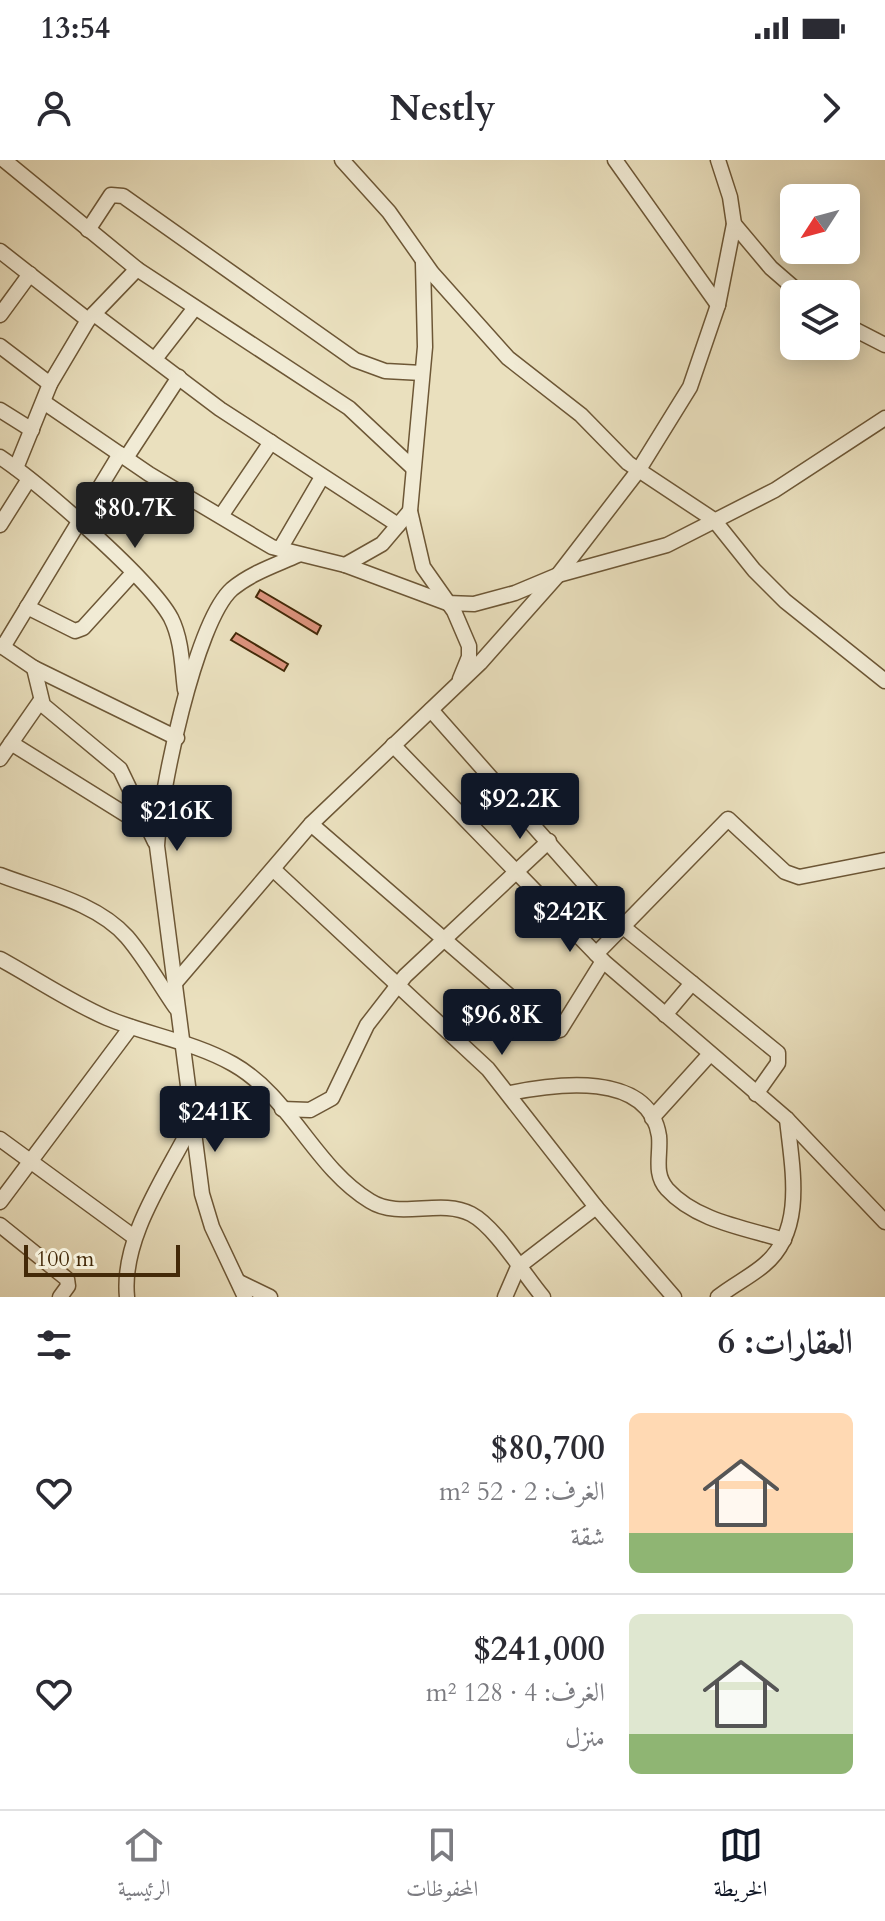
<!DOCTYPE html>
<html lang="ar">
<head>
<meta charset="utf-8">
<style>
	body { margin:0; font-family:Cardo,Amiri,serif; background:#f7f7f7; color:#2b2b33; direction:rtl; height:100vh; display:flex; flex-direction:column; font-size:30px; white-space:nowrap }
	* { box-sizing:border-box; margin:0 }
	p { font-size:26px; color:#7c7c81 }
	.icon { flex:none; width:44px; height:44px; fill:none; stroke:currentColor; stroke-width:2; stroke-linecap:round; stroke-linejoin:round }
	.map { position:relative; height:1137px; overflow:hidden; direction:ltr }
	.drawer { display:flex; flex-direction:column; background:#fff; flex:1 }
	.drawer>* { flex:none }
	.needle { width:52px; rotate:234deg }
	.fabs { position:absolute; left:780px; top:24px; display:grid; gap:16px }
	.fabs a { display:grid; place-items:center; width:80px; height:80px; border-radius:12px; background:#fff; box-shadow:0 4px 20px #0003; font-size:40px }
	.scale { position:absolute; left:24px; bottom:20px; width:156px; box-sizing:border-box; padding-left:8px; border:4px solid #432908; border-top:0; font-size:22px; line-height:28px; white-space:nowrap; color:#432908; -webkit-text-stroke:6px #f1ebd5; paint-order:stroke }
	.price { position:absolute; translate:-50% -68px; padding:0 18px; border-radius:8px; background:#111827; color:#fff; font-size:26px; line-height:52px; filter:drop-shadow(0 2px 4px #0008) }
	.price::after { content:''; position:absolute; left:50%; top:48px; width:24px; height:18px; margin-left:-12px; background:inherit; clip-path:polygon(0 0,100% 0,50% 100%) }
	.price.active { background:#222; color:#fff }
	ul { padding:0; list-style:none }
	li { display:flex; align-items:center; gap:24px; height:200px; padding:0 32px }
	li+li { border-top:2px solid #e1e1e2 }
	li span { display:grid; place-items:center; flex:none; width:224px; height:160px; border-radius:12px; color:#555 }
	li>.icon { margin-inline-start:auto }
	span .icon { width:96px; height:96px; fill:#fffc; stroke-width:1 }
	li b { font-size:34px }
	h2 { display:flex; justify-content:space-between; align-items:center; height:96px; padding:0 32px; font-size:34px }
	.status { display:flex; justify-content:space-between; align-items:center; height:56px; padding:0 40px; background:#fff; direction:ltr }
	.status svg { height:22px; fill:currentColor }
	header { display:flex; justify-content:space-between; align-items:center; height:104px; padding:0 32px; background:#fff; font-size:36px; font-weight:700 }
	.tabs { display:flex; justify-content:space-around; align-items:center; height:112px; border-top:2px solid #e1e1e2; background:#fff; font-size:22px; color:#7c7c81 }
	.tabs a { display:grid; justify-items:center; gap:4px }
	.tabs .active { color:#111827 }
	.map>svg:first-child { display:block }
	.building { fill:#dc937d; stroke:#432908; stroke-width:2 }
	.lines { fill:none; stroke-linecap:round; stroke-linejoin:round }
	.minor-casing { stroke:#6d5736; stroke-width:17 }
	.minor { stroke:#f1ebd5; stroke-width:14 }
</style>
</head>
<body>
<div class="status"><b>13:54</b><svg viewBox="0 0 49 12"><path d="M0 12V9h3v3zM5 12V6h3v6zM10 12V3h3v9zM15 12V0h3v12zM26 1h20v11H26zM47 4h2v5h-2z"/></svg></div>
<header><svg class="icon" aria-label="forward" viewBox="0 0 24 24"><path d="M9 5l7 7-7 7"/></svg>Nestly<svg class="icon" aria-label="person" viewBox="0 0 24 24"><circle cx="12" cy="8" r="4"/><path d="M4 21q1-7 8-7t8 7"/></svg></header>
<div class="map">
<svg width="885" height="1137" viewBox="0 0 885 1137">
	<rect width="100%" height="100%" fill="#eae0be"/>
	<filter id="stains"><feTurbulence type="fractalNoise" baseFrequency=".0025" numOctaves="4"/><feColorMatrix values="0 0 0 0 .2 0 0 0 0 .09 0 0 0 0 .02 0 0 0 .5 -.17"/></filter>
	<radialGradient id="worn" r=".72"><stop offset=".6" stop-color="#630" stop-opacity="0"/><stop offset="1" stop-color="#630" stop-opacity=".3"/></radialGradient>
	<!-- building -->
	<g class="building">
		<path d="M260,430L321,466L317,474L256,437Z"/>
		<path d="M236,473L288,504L284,511L231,480Z"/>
	</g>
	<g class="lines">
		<!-- minor casing -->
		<g class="minor-casing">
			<g id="minor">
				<path d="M4,0L137,109L349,248L412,307"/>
				<path d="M342,0L389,52L432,113L508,198L581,255L628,303L714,360L754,410L785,441L885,521"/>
				<path d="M615,0L718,145"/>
				<path d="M734,64L771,108L801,134"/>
				<path d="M88,70L111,35L123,36L355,200L385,211L422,213"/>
				<path d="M0,91L88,160"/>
				<path d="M423,103L425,187L410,351L423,407L454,451L469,486V497L460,519"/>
				<path d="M94,154L220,249L398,365"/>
				<path d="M0,155L30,114"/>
				<path d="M846,165L885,185"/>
				<path d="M0,186L50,224"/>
				<path d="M155,199L194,149"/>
				<path d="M45,243L149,314L272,387L345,405L382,384L410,351"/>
				<path d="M0,250L32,270"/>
				<path d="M0,297C39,323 150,419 171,458C182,480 182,506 185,530"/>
				<path d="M126,298L179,217"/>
				<path d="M16,308L50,224L88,160L137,109"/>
				<path d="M221,356L271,282"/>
				<path d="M0,365L29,319"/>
				<path d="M280,389L322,317"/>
				<path d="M345,405L447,443L474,444L515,433L558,415L667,385L775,330L885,258"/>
				<path d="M27,447L75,471L83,468L133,413"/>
				<path d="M0,485L34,508L177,578"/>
				<path d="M3,487L120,294"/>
				<path d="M34,508L43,545L120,609L155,682"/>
				<path d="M431,550L622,766L778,893V903L756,934"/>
				<path d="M11,583L149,669"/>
				<path d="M393,585L603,801L787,959L885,1062"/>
				<path d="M0,599L41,540"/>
				<path d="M311,664L551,872L560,870L603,801"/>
				<path d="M274,710L488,909L596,1047L674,1137"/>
				<path d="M0,715C41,731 96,742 127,777C145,798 160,825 176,848"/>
				<path d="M596,794L728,659L785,712L799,717L885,700"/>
				<path d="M0,799C35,818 70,842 107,858C148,875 194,882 233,904C290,936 314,1007 370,1041C400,1060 440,1038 471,1054C496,1067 524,1115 543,1137"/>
				<path d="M175,823L311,664L480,503L558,415L638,311L690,227L718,145L734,64L730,37L718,0"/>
				<path d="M665,855L692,823"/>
				<path d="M510,933C554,924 649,910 659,976C661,995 653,1013 667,1029C696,1061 745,1068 784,1080"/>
				<path d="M282,949L310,950L332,938L367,865L405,816L549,681"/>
				<path d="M652,958L710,894"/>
				<path d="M0,979L134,1077"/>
				<path d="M0,1042L131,867"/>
				<path d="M0,1065L67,1119L68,1126L60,1137"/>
				<path d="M239,1122L270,1137"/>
				<path d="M127,1137C121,1078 166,1016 192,964"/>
				<path d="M245,1137L212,1067L202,1034L157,686C160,634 195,462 232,429C251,413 276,405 298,395"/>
				<path d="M505,1137L518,1107L596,1047"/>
				<path d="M718,1137C733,1125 750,1117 764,1105C806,1070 792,1008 787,959"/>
			</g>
		</g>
		<!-- minor -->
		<use href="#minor" class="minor"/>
	</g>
	<rect width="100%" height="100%" filter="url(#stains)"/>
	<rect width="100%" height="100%" fill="url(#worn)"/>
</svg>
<div class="fabs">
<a><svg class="needle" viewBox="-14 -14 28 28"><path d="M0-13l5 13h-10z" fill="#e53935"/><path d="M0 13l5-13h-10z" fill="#7c7c81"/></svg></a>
<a><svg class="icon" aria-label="layers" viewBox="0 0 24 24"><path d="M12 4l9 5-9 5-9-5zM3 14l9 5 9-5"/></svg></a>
</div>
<div class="scale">100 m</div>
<b class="price active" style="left:135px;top:390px">$80.7K</b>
<b class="price" style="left:520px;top:681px">$92.2K</b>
<b class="price" style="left:177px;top:693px">$216K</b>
<b class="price" style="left:570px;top:794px">$242K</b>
<b class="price" style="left:502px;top:897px">$96.8K</b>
<b class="price" style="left:215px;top:994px">$241K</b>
</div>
<section class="drawer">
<h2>العقارات: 6<svg class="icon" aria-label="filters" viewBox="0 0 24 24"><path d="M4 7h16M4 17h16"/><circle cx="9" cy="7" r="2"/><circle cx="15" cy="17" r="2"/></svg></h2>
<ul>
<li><span style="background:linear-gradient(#ffd9b3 75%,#8fb573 0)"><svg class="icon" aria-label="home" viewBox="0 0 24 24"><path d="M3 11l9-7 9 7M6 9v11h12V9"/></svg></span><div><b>$80,700</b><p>الغرف: 2 · 52 m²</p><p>شقة</p></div><svg class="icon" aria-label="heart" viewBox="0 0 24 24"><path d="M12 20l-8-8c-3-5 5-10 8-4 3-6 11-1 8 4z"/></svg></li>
<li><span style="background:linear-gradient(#dfe7d0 75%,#8fb573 0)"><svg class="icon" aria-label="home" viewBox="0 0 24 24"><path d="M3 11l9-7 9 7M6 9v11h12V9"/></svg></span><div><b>$241,000</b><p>الغرف: 4 · 128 m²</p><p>منزل</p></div><svg class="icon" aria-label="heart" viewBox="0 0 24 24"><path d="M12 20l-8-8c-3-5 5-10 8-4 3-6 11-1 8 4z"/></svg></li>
</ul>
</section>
<nav class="tabs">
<a class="active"><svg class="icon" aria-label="map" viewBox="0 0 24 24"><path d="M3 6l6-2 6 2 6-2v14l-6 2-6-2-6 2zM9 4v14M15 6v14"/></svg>الخريطة</a>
<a><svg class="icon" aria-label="saved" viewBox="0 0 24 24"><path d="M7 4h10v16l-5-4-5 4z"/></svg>المحفوظات</a>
<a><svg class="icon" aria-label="home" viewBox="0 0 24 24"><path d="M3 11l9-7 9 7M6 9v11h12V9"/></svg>الرئيسية</a>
</nav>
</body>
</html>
